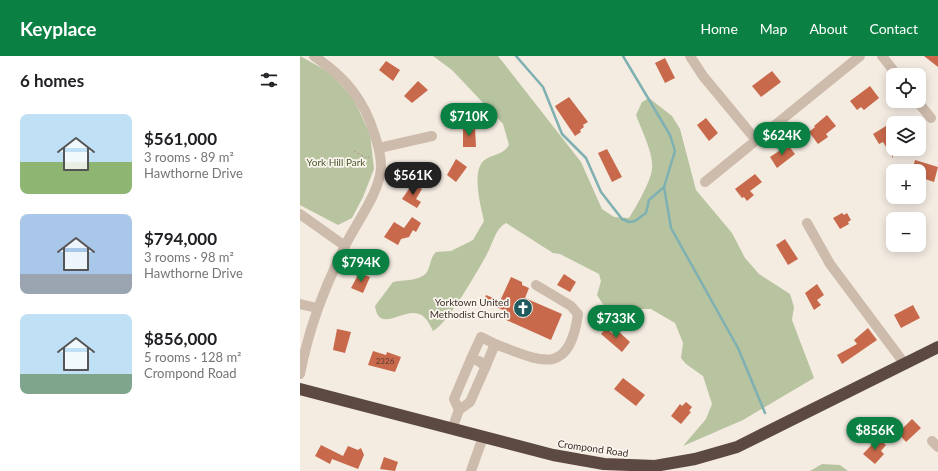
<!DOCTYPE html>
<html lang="en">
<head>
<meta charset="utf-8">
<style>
	body { margin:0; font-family:Lato,sans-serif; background:#f6f6f6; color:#202124; height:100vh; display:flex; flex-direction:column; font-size:15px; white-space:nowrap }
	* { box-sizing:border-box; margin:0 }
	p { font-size:13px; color:#757577 }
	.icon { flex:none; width:22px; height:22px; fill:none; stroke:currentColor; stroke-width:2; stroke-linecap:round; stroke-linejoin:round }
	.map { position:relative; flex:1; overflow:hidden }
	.drawer { display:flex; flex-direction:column; background:#fff; width:300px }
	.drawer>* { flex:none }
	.controls { position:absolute; left:586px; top:12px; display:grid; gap:8px }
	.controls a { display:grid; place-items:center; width:40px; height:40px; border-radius:8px; background:#fff; box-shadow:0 2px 10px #0003; font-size:20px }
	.price { position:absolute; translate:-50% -34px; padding:0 9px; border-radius:14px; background:#0b8043; color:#fff; font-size:13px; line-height:26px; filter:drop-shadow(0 1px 2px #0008) }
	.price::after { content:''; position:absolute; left:50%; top:24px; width:12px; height:9px; margin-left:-6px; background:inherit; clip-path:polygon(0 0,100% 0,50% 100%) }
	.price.current { background:#222; color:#fff }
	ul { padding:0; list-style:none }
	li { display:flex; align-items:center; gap:12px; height:100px; padding:0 20px }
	li span { display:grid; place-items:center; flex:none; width:112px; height:80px; border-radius:8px; color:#555 }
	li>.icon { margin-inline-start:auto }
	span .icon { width:48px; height:48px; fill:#fffc; stroke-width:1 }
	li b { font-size:17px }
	h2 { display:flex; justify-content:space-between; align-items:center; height:48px; padding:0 20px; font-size:17px }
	header { display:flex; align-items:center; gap:24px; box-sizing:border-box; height:56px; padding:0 20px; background:#0b8043; color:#fff }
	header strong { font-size:19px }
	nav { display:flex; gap:22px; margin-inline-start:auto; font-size:14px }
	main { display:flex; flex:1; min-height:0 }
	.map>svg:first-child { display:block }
	.green { fill:#b8c4a0 }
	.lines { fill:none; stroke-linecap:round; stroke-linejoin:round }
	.stream { stroke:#7fb0b2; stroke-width:2.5 }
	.building { fill:#c8694b }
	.path { stroke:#b9a596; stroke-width:1.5; stroke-dasharray:2 2; stroke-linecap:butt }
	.minor { stroke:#cdbbac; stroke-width:10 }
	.highway { stroke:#5c4a42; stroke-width:12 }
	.labels { text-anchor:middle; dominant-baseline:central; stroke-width:3.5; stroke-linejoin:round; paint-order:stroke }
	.number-label { font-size:8px; fill:#5e3e33 }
	.park-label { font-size:10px; fill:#4a5a2e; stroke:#fbf5ee }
	.poi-label { font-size:10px; fill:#3b302b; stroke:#fbf5ee; text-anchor:end }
	.street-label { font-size:10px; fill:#3b302b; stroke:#fbf5ee }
</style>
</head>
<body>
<header>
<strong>Keyplace</strong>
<nav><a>Home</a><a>Map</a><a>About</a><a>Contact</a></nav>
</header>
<main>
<section class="drawer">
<h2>6 homes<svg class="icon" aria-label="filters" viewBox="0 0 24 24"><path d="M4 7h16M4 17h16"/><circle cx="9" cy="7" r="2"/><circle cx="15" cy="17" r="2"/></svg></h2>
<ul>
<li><span style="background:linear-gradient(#bfe0f5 60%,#8fb573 0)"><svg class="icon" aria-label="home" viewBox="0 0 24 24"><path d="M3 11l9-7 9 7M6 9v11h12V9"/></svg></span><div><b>$561,000</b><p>3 rooms · 89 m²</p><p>Hawthorne Drive</p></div></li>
<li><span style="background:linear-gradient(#a9c7e8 75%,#9aa5b1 0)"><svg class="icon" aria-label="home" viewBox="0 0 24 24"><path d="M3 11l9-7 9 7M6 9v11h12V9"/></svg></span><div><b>$794,000</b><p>3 rooms · 98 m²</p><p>Hawthorne Drive</p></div></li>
<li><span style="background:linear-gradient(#bfe0f5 75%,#7fa58c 0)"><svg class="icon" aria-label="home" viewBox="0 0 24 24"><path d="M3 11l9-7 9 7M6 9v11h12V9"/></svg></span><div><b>$856,000</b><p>5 rooms · 128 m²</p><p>Crompond Road</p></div></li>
</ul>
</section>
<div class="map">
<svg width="638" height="415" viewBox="0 0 638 415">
	<rect width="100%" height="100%" fill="#f4ebe1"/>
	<!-- green -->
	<g class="green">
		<path d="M0,0L29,16L53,42L70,78L74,113L63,141L52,162L38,169L0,149Z"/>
		<path d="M133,0H198L281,106L302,153L314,161L329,162C336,151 351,125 352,113C354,98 341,73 336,59L342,46L349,42L372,60L380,73L396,134L432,177L445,202L459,218L490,238L494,251L492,264L514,322L443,364L383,390L406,363L412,348L403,320L386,308L381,302L383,287L375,267L351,253H310L304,250L297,239L301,225L299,218L260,198L253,197L206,167C195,173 193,187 187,198C179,213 147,269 133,275C130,269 126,260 119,258C103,252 79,278 75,250L93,226C103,224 121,225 127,216C131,209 130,202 136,196L151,195L173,184L184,165C181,151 170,112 186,103C195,98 204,98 209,89L203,68L152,14Z"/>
		<path d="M522,408L540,409L548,415H510Z"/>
	</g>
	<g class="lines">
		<!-- stream -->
		<g class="stream">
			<path d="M216,0L243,31L262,78L286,102L301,136L322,163L329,166L335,165L346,157L349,144L364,131"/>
			<path d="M323,0L370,79L375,95L364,131L371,172L438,292L465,357"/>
		</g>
	</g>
	<!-- building -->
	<g class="building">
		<path d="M624,0H638V11Z"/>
		<path d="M365,2L375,22L365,27L355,7Z"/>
		<path d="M86,5L100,14L93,25L79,14Z"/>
		<path d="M472,15L481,26L461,41L452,30Z"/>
		<path d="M118,25L128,34L112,47L104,40Z"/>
		<path d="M570,30L579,42L564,54L561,51L557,54L550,45Z"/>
		<path d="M269,41L288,66L283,69L284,71L280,74L281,76L275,80L256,52L255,50Z"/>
		<path d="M527,59L536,70L526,78L528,81L518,88L509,76L515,71L514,70Z"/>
		<path d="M406,62L418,77L409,85L397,69Z"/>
		<path d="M586,70L593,80V102L583,86L579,88L573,78Z"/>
		<path d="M163,71H175L176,91H163Z"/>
		<path d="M488,89L495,98L477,112L470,101Z"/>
		<path d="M307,93L322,121L312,126L298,97Z"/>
		<path d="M156,103L167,111L156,126L147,119Z"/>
		<path d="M615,104L638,111L634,126L619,121V115H612Z"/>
		<path d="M455,118L462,126L450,135L454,139L447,145L444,141L442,142L435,133Z"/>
		<path d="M113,127L122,133L116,143L121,146L117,152L102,143Z"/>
		<path d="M542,157L544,159L547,157L551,164L548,166L549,168L540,173L533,162Z"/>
		<path d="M112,161L121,167L116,176L113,174L109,181L101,183L98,189L84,181L94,166L104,172Z"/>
		<path d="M485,183L498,203L488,209L476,189Z"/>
		<path d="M59,217L70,221L63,237L51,232Z"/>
		<path d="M264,218L276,226L270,236L257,229Z"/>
		<path d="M211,221L222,226V229L229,232L225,242L262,258L251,284L204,263L207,256L184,245L186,239L200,245Z"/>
		<path d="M517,228L524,239L517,244L521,249L514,254L505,237Z"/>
		<path d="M613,249L620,262L601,272L594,259Z"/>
		<path d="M306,272L313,278L317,274L330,286L322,296L301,278Z"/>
		<path d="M568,272L577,284L542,308L537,299L557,288L554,284Z"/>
		<path d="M37,273L51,276L45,297L33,294Z"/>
		<path d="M73,295L86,299L87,296L101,301L95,316L68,309Z"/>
		<path d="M323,322L345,339L336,350L314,333Z"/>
		<path d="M386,346L392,351L389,355L391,356L381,368L371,360L380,348L382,350Z"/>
		<path d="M612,363L621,372L606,386L598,377Z"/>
		<path d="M578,382L586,389L581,395L584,398L575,408L563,398Z"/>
		<path d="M21,389L43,400L48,390L58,394L61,392L64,399L58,413L32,403L30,408L15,400Z"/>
		<path d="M84,401L98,406L95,415L80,413Z"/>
	</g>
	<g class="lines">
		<!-- path -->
		<path class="path" d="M54,95L67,102L70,101"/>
		<!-- minor -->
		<g class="minor">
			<path d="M390,0L403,20L456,84"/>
			<path d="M582,0L597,19"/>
			<path d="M617,45L631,62"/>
			<path d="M79,92L132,80"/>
			<path d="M405,126L560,0"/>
			<path d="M0,158L45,190"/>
			<path d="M507,167L530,208L604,307"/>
			<path d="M0,248L17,252"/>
			<path d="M171,303L181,281L195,288"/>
			<path d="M185,312L195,288C240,305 269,322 278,258L271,250L236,229"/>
			<path d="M0,318C9,271 24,233 45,190C56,167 81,135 81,110C81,100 78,89 75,80C64,43 45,21 14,0"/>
			<path d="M152,373L159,354L170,346L185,312C182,305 177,304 171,303L154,343L159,354"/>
			<path d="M632,385L638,391"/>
			<path d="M171,415L183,381"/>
		</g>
		<!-- highway -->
		<path class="highway" d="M0,333L253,399L304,408L355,410L395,403L437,391L638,291"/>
	</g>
	<!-- icons -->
	<defs>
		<g id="church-disc" transform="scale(1)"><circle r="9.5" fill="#1f5a5e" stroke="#fbf5ee"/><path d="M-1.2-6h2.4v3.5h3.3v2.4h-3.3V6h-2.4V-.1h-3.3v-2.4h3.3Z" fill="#fff"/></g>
	</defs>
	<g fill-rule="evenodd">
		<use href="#church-disc" x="223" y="252"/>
	</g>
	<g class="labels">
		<!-- number labels -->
		<g class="number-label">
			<text x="85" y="305">2326</text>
		</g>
		<!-- park labels -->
		<g class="park-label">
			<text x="36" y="106">York Hill Park</text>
		</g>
		<!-- poi labels -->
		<g class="poi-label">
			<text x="209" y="246">Yorktown United<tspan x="209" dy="12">Methodist Church</tspan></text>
		</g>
		<!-- street labels -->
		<g class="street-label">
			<text transform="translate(293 392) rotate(8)">Crompond Road</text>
		</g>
	</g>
</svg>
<div class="controls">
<a><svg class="icon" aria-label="locate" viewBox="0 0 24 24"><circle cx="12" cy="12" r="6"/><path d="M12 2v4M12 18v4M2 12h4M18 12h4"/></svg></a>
<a><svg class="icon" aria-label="layers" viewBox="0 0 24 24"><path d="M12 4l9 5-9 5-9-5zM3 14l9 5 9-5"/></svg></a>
<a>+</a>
<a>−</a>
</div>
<b class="price" style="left:169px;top:81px">$710K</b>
<b class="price" style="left:482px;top:100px">$624K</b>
<b class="price current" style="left:113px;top:140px">$561K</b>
<b class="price" style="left:61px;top:227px">$794K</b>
<b class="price" style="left:316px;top:283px">$733K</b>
<b class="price" style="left:575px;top:395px">$856K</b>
</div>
</main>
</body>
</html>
